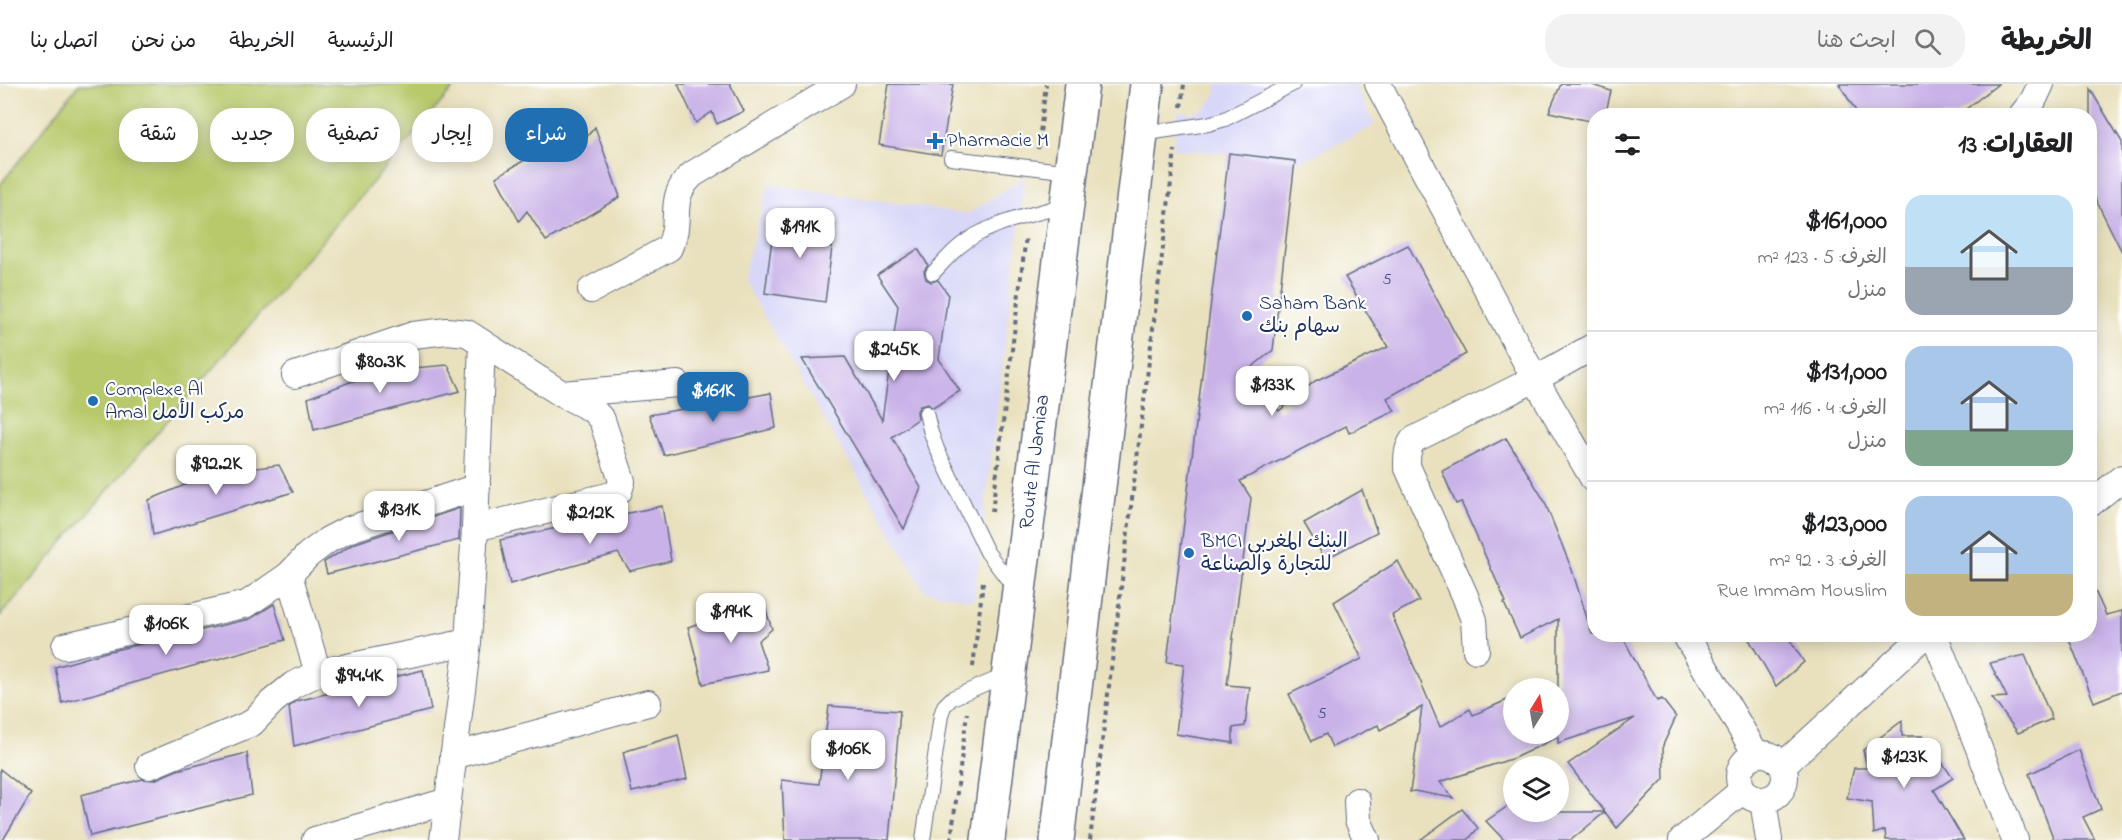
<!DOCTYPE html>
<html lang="ar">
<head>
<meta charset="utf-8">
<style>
	body { margin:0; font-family:"Indie Flower","Playpen Sans Arabic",sans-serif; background:#f2f2f2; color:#202124; direction:rtl; height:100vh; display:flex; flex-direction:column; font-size:22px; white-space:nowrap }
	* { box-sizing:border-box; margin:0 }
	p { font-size:20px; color:#757577 }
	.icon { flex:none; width:33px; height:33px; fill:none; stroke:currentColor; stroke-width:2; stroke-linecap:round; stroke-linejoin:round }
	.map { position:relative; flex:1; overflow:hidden; direction:ltr }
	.panel { position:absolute; left:1587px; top:24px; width:510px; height:534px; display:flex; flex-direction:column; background:#fff; border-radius:24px; box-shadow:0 3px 15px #0003; direction:rtl }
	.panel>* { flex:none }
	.guide { position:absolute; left:18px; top:24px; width:570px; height:54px; direction:rtl; display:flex; gap:12px }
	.needle { width:39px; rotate:11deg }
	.tools { position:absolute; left:1503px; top:594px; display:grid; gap:12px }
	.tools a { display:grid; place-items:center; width:66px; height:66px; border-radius:50%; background:#fff; box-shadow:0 3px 15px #0003; font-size:30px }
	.price { position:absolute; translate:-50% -51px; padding:0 14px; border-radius:12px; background:#fff; color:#222; font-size:20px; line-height:39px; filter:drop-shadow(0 2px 3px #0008) }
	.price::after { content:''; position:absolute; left:50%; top:36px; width:18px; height:14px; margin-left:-9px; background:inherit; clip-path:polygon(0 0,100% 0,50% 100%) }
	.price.active { background:#1f6fb2; color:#fff }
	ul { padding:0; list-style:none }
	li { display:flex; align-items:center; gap:18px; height:150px; padding:0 24px }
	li+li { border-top:2px solid #e0e0e0 }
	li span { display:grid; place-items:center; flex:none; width:168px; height:120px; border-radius:18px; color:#555 }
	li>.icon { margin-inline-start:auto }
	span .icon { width:72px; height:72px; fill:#fffc; stroke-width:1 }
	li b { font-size:26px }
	h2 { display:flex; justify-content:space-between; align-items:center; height:72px; padding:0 24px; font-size:26px }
	.chip { padding:0 21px; border-radius:24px; background:#fff; box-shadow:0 3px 15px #0003; font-size:21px; line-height:54px }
	.chip.active { background:#1f6fb2; color:#fff }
	header { display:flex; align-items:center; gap:36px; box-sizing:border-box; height:84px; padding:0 30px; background:#fff; border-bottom:2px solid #e0e0e0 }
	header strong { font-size:28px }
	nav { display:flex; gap:33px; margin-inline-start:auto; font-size:21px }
	.search { width:420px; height:54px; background:#f2f2f2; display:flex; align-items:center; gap:15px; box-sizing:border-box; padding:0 21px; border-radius:24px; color:#757577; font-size:22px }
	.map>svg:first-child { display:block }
	.built { fill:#d8d7f8 }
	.green { fill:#b8c96c; stroke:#6a7c65; stroke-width:1.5 }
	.building { fill:#c9b2e8 }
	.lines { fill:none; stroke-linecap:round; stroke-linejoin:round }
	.lane-casing { stroke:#636d80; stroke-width:16 }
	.street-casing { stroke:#636d80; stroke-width:28 }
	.primary-casing { stroke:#636d80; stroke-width:36 }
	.path { stroke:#636d80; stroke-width:4; stroke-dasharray:4.5 4.5; stroke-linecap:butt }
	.lane { stroke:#fff; stroke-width:14 }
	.street { stroke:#fff; stroke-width:26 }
	.primary { stroke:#fff; stroke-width:33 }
	.poi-dot { fill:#1f6fb2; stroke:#fff; stroke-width:2 }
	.labels { text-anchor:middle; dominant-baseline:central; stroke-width:4.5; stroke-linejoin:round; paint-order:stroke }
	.number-label { font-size:16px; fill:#465080 }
	.poi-label { font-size:20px; fill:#1b2f5e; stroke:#fff; text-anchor:start }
	.street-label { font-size:20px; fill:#1b2f5e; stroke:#fff }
</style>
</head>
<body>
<header>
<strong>الخريطة</strong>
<div class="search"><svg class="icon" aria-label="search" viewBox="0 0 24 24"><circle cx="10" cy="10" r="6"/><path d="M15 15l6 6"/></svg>ابحث هنا</div>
<nav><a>الرئيسية</a><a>الخريطة</a><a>من نحن</a><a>اتصل بنا</a></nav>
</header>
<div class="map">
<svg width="2122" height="756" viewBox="0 0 2122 756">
	<rect width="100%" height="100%" fill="#fff"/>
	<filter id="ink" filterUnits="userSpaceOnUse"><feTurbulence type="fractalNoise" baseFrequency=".0167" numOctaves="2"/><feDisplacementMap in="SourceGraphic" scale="12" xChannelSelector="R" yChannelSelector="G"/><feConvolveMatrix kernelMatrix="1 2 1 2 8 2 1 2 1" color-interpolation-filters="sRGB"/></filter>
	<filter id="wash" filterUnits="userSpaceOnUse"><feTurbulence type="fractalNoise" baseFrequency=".008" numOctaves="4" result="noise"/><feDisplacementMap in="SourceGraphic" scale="24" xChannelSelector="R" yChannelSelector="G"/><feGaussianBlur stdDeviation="1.35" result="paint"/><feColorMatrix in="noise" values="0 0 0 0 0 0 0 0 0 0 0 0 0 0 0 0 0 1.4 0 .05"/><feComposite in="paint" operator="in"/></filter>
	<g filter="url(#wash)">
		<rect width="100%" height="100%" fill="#e9e1be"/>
		<!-- built -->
		<g class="built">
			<path d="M1217,0H1354L1375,41L1303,77L1173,65L1178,28L1194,29L1207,23L1216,10Z"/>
			<path d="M1025,93L974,516L925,507L742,195L769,100L968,130Z"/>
		</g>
		<!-- green -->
		<path class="green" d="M79,0H457L0,532V101Z"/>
		<g id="blocks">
			<!-- building -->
			<g class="building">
				<path d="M678,0H730L744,27L717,40L712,28L696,39Z"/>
				<path d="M889,0H953L941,71L879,61Z"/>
				<path d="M1561,0H1589L1611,7L1605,32H1594V38L1549,28Z"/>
				<path d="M1839,0H1998L1957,32H1859Z"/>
				<path d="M2090,5L2122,58V168L2090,104Z"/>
				<path d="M595,43L620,113L546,157L527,127L519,137L496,93L575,46L585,55Z"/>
				<path d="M1229,69L1295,77L1273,266L1247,287L1279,327L1315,297L1388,263L1345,193L1408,161L1466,270L1387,314L1395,327L1349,349L1346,342L1240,397L1251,414L1227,601L1250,603L1245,642L1233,644V659L1176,650L1184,580L1167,578Z"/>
				<path d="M775,132L835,140L825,218L765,209Z"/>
				<path d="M918,165L928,181L924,187L926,195L931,198L938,196L948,210L939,275L960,307L933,324L928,320L920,322L917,327L918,335L892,353L921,404L904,445L802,275L845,273L882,336L898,222L877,191Z"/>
				<path d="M448,281L460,307L314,346L308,314L379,287Z"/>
				<path d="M771,309L776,344L664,371L649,331Z"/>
				<path d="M1506,354L1544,416L1572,486L1592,550H1621L1657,617L1662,615L1676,633L1663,661L1664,695L1617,744L1605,728L1571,756H1504L1486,737L1514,718V728H1605L1568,680L1635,634L1558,659V653L1514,674L1440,698L1453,714L1414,707L1410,708L1422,623L1380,646L1378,641L1332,663L1326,650L1312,657L1289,610L1362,575L1334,518L1398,477L1419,517L1392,531L1440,643L1470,625L1473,631L1514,613V650H1558V535L1520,554L1504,519L1506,518L1461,418L1456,420L1442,387Z"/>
				<path d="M279,381L293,408L153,451L149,416L211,390Z"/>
				<path d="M1362,406L1377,448L1325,475L1304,439Z"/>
				<path d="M662,422L671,477L630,487L618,469L510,500L500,456Z"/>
				<path d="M460,424L459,456L327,490L324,478L353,460Z"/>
				<path d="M2090,496L2106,531L2122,527V607L2094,618L2067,550H2090Z"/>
				<path d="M763,517L772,545L758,557L768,586L703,600L688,543Z"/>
				<path d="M274,520L285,556L62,619L55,583L106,568L250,535Z"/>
				<path d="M1746,550H1786L1804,578L1776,602Z"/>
				<path d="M2025,571L2052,635L2018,649L1992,614L2007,613L1990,579Z"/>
				<path d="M423,586L431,626L294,662L289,623L297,617Z"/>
				<path d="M829,622L900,627L889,756H785L782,696L819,700Z"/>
				<path d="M1902,637V652H1923L1953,694L1934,706L1964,756H1886L1885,746L1874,750L1872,718L1847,714L1854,684H1867L1863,666Z"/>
				<path d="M678,651L687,695L632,708L623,668Z"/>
				<path d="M2079,666L2101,725L2083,733L2095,756H2054L2029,690Z"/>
				<path d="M247,669L252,711L90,752L81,711L143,695L154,696L177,686Z"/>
				<path d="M0,685L31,710L3,756H0Z"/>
				<path d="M1462,725L1478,744L1468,756H1420Z"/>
			</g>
		</g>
	</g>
	<g filter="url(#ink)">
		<use href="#blocks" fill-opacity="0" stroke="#636d80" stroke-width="1.5"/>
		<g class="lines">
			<!-- lane casing -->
			<g class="lane-casing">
				<g id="lane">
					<path d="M1141,50L1208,40L1225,35L1293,0"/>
					<path d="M951,74L1071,88"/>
					<path d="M933,189C942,180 950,170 960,162C989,138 1030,132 1065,121"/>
					<path d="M926,329L931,349L937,365L987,468L1015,505"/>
					<path d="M923,756L941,631L944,622L952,614L1006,591"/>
				</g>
			</g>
			<!-- street casing -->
			<g class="street-casing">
				<g id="street">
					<path d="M1378,0L1535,295L1594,396"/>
					<path d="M2021,32L2033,17L2041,0"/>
					<path d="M591,206L669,164C684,134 665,115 693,90L842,0"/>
					<path d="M295,291L413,251L447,247L467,249L562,310L592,325L602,336L622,397L619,407L612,411L475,444"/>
					<path d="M562,310L678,300"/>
					<path d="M2090,420L2122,394"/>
					<path d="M289,491L318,589"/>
					<path d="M1685,550L1756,670"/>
					<path d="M1934,550L2015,756"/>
					<path d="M65,562L247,520L289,491L308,471L328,456L347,446L477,403"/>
					<path d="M1476,566L1474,536L1465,512L1407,382C1407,371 1407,365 1413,356L1535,295L1594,262"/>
					<circle cx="1762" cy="693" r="23"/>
					<path d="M453,672L648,619"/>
					<path d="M149,682L252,639L272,618L293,601L318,589L468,558"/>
					<path d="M1782,682L1926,550"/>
					<path d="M1763,716L1769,756"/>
					<path d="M1357,717L1358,736L1367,756"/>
					<path d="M315,756L448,717"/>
					<path d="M443,756L468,558L475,444L482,259"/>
					<path d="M1682,756L1743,706"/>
				</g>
			</g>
			<!-- primary casing -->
			<g class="primary-casing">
				<g id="primary">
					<path id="s1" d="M988,756L1082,0"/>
					<path d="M1057,756L1147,0"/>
				</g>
			</g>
			<!-- path -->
			<g class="path">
				<path d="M1181,23L1184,0"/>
				<path d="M1038,65L1046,0"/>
				<path d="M992,428L1026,152"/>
				<path d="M973,583L983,498"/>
				<path d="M951,756L967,629"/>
				<path d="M1090,756L1175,66"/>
			</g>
			<!-- lane -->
			<use href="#lane" class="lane"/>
			<!-- street -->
			<use href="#street" class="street"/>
			<!-- primary -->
			<use href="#primary" class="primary"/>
		</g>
	</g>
	<!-- markers -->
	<g class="poi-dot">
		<path d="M932 48h6v6h6v6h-6v6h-6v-6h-6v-6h6z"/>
		<circle cx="1247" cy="232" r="6"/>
		<circle cx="93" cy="317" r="6"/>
		<circle cx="1189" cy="469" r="6"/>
	</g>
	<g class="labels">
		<!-- number labels -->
		<g class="number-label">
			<text x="1387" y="196">5</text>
			<text x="1322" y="630">5</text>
		</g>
		<!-- poi labels -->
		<g class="poi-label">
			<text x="947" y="57">Pharmacie M</text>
			<text x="1259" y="220">Saham Bank<tspan x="1259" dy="23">سهام بنك</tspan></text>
			<text x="105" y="306">Complexe Al<tspan x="105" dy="23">Amal مركب الأمل</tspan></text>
			<text x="1201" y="458">BMCI البنك المغربي<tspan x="1201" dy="23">للتجارة والصناعة</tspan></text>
		</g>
		<!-- street labels -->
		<g class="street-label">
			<text stroke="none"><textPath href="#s1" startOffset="381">Route Al Jamiaa</textPath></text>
		</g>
	</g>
</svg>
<div class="tools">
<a><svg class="needle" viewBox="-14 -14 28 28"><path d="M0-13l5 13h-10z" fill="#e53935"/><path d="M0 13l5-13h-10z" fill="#757577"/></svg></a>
<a><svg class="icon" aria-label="layers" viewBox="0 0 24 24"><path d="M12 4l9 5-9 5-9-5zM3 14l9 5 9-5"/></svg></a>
</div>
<b class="price" style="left:800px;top:175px">$191K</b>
<b class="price" style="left:894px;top:298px">$245K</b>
<b class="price" style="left:380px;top:310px">$80.3K</b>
<b class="price" style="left:1272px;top:333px">$133K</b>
<b class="price active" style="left:713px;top:339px">$161K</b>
<b class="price" style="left:216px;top:412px">$92.2K</b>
<b class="price" style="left:399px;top:458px">$131K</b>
<b class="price" style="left:590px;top:461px">$212K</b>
<b class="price" style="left:731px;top:560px">$194K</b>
<b class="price" style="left:166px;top:572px">$106K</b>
<b class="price" style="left:359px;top:624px">$94.4K</b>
<b class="price" style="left:848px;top:697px">$106K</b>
<b class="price" style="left:1904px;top:705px">$123K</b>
<div class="guide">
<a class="chip active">شراء</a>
<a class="chip">إيجار</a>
<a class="chip">تصفية</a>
<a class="chip">جديد</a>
<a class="chip">شقة</a>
</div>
<section class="panel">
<h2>العقارات: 13<svg class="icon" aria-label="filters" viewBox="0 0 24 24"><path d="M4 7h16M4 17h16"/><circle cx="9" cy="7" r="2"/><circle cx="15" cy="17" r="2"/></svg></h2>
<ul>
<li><span style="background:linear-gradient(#bfe0f5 60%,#9aa5b1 0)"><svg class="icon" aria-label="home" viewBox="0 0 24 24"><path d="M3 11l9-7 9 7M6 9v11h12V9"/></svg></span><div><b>$161,000</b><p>الغرف: 5 · 123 m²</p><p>منزل</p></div></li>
<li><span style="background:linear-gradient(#a9c7e8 70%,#7fa58c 0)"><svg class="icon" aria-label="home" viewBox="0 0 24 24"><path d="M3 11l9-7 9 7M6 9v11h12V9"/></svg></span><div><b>$131,000</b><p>الغرف: 4 · 116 m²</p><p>منزل</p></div></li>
<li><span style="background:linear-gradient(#a9c7e8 65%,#c2b280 0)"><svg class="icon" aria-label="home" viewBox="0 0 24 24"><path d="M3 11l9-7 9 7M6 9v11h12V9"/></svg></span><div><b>$123,000</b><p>الغرف: 3 · 92 m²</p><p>Rue Immam Mouslim</p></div></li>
</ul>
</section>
</div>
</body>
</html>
